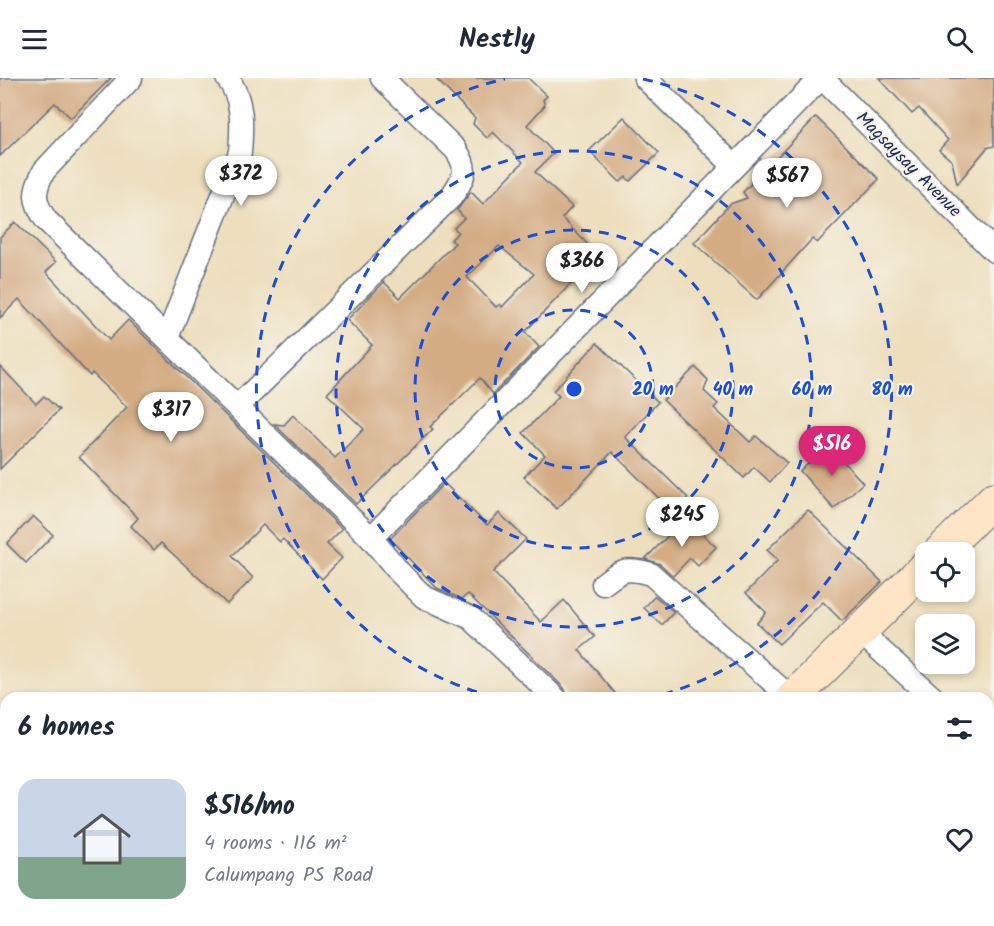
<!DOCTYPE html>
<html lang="en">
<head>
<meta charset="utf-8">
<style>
	body { margin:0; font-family:Kalam,sans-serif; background:#f2f2f3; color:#1f2937; height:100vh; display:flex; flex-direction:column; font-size:22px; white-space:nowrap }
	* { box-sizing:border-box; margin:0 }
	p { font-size:20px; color:#747a83 }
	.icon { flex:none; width:33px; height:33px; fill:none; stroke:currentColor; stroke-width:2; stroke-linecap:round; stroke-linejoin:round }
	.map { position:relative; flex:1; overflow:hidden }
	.panel { position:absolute; left:0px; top:614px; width:994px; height:236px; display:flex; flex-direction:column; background:#fff; border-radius:18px 18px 0 0; box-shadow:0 3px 9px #0003 }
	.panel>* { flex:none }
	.buttons { position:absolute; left:915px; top:464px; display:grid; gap:12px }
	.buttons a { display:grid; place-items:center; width:60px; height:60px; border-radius:12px; background:#fff; box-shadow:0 3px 9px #0003; font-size:30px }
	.price { position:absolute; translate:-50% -51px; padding:0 14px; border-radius:21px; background:#fff; color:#222; font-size:20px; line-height:39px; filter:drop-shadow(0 2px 3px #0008) }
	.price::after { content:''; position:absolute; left:50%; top:36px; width:18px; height:14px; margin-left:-9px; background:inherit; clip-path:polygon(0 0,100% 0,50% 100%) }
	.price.on { background:#db2777; color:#fff }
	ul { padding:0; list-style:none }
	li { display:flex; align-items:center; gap:18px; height:150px; padding:0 18px }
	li+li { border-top:2px solid #e0e1e3 }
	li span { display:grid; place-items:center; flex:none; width:168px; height:120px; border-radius:18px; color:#555 }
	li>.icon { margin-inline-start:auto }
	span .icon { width:72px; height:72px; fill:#fffc; stroke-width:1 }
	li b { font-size:26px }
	h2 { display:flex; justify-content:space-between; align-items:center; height:72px; padding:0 18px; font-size:26px }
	header { display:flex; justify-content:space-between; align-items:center; height:78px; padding:0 18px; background:#fff; font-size:27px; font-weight:700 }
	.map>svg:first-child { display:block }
	.building { fill:#d3ac84; fill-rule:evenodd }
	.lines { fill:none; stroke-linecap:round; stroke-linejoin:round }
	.street-casing { stroke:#646d80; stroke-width:25 }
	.secondary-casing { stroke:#646d80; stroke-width:35 }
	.street { stroke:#fff; stroke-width:22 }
	.secondary { stroke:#fde5c5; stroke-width:33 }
	.ring { fill:none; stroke:#1d4ed8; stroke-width:3; stroke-dasharray:10 8 }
	.labels { text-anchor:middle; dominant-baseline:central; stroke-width:4.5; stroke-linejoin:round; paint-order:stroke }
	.street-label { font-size:18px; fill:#1b2f5e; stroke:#f7f3e8 }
	.centre { fill:#1d4ed8; stroke:#f7f3e8; stroke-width:3 }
	.ring-label { font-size:18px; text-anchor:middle; font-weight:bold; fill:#1d4ed8; stroke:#f7f3e8; stroke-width:4.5; stroke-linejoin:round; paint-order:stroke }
</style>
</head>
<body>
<header><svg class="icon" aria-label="menu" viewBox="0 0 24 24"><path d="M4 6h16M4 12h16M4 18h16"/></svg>Nestly<svg class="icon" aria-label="search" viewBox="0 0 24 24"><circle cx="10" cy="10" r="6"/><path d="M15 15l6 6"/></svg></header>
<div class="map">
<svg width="994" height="848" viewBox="0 0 994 848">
	<rect width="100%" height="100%" fill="#f7f3e8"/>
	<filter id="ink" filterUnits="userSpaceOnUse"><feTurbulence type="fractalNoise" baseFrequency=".0167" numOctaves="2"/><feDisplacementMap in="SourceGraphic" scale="12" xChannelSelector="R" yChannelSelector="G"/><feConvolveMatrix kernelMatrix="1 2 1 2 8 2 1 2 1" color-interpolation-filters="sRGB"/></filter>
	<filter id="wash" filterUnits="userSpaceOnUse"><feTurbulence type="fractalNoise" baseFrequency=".008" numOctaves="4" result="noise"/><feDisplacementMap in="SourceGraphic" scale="24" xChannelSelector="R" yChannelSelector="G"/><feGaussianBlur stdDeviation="1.35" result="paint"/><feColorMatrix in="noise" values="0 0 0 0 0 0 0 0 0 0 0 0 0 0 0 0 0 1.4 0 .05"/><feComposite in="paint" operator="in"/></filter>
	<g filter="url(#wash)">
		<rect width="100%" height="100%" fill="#eddfbe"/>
		<g id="blocks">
			<!-- building -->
			<g class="building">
				<path d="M0,0H111L71,40L55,25L0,78Z"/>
				<path d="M435,0H528L547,18L543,22L545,27L527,47L554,75L535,94L572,129L562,140L598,177L525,254L539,269L493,316L480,300L430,349L433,351L356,426L274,346L284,347L293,337L335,380L364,351L327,316L372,267L347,242L384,204L400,220L455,165L451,162L458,154L454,150L464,140L457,132L471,114L483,126L523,84L493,54L487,60L473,46L475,40ZM499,168L534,196L502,229L500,226L496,229L467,199Z"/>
				<path d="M879,0H994V68L987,70L957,106L952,83L939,72L948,62L919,30L912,36Z"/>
				<path d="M624,39L659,75L630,103L626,99L620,104L589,73Z"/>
				<path d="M816,39L879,101L817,165L812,161L757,222L694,165L730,126L747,120L743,114Z"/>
				<path d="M15,144L56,184L46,194L109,262L128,242L342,451L327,466L342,480L322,501L283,461L280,464L263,447L232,478L253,500L227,526L161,465L154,472L131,448L138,440L79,379L127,329L92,295L90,298L19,221L0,240V159Z"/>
				<path d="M597,265L658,324L625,359L688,420L673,434L612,374L557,431L524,399L545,377L523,355L559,318L553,313Z"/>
				<path d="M0,288L36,326L44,318L59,332L0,391Z"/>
				<path d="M695,289L708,302L704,313L718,326L714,330L750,364L756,358L787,385L770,404L754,389L744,400L663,322Z"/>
				<path d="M829,367L863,405L834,431L800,393Z"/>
				<path d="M444,405L487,447L499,435L526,461L493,494L541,544L564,522L595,559L579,572L619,620H568L564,610L468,516L462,521L437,510L390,461Z"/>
				<path d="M808,432L882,504L842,543L823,524L779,566L757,545L766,534L746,515L778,482L767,472Z"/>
				<path d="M33,438L53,457L26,485L7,466Z"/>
				<path d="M686,440L716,469L698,488L690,480L673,498L660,486L645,481Z"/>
				<path d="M655,518L674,534L662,547L644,530Z"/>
			</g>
		</g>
	</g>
	<g filter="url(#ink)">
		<use href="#blocks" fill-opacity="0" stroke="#646d80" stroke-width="1.5"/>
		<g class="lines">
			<!-- street casing -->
			<g class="street-casing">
				<g id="street">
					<path d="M131,0L44,93C33,113 33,123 46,142L371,460L400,495L424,519L471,540L555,620"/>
					<path d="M645,0L734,88"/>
					<path d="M822,0L994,173"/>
					<path d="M167,260L240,74C242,49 244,21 227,0"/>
					<path d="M238,328L451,119C464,100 470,91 455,71L382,0"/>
					<path d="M371,460L821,0"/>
					<path d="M603,506C622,491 626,489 651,496L791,620"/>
					<path d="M859,553L933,620"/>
					<path d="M988,668L994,673"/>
					<path d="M679,843L685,848"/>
				</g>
			</g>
			<!-- secondary casing -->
			<g class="secondary-casing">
				<g id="secondary">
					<path d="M940,474L994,421"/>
					<path d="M793,620L926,488"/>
					<path d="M561,848L566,843"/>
				</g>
			</g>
			<!-- street -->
			<use href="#street" class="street"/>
			<!-- secondary -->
			<use href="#secondary" class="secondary"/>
		</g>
	</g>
	<!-- distance rings -->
	<g class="ring">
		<circle cx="574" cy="311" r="79"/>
		<circle cx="574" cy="311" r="159"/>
		<circle cx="574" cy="311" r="238"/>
		<path d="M494 619A318 318 0 0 1 505 1M643 1A318 318 0 0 1 654 619"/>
	</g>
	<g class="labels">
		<!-- street labels -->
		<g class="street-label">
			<text transform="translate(908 87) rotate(45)">Magsaysay Avenue</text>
		</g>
	</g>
	<circle cx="574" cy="311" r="9" class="centre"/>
	<g class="ring-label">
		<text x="653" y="317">20 m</text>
		<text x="733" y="317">40 m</text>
		<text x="812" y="317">60 m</text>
		<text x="892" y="317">80 m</text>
	</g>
</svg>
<div class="buttons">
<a><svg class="icon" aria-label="locate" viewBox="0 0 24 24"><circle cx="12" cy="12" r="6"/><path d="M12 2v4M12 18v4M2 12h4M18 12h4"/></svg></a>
<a><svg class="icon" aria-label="layers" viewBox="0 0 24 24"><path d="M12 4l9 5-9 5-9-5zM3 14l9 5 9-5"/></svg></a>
</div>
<b class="price" style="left:241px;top:129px">$372</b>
<b class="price" style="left:787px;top:131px">$567</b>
<b class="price" style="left:582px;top:216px">$366</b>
<b class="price" style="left:171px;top:365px">$317</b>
<b class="price on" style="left:832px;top:399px">$516</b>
<b class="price" style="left:682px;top:470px">$245</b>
<section class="panel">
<h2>6 homes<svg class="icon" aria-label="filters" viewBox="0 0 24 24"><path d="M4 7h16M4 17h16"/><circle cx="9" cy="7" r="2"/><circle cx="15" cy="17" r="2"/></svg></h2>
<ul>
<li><span style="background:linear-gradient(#c9d6e8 65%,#7fa58c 0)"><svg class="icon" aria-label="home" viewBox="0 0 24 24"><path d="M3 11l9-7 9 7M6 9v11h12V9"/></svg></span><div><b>$516/mo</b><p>4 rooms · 116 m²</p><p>Calumpang PS Road</p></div><svg class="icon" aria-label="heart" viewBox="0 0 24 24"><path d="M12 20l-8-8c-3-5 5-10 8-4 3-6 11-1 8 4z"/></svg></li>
</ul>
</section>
</div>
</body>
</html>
